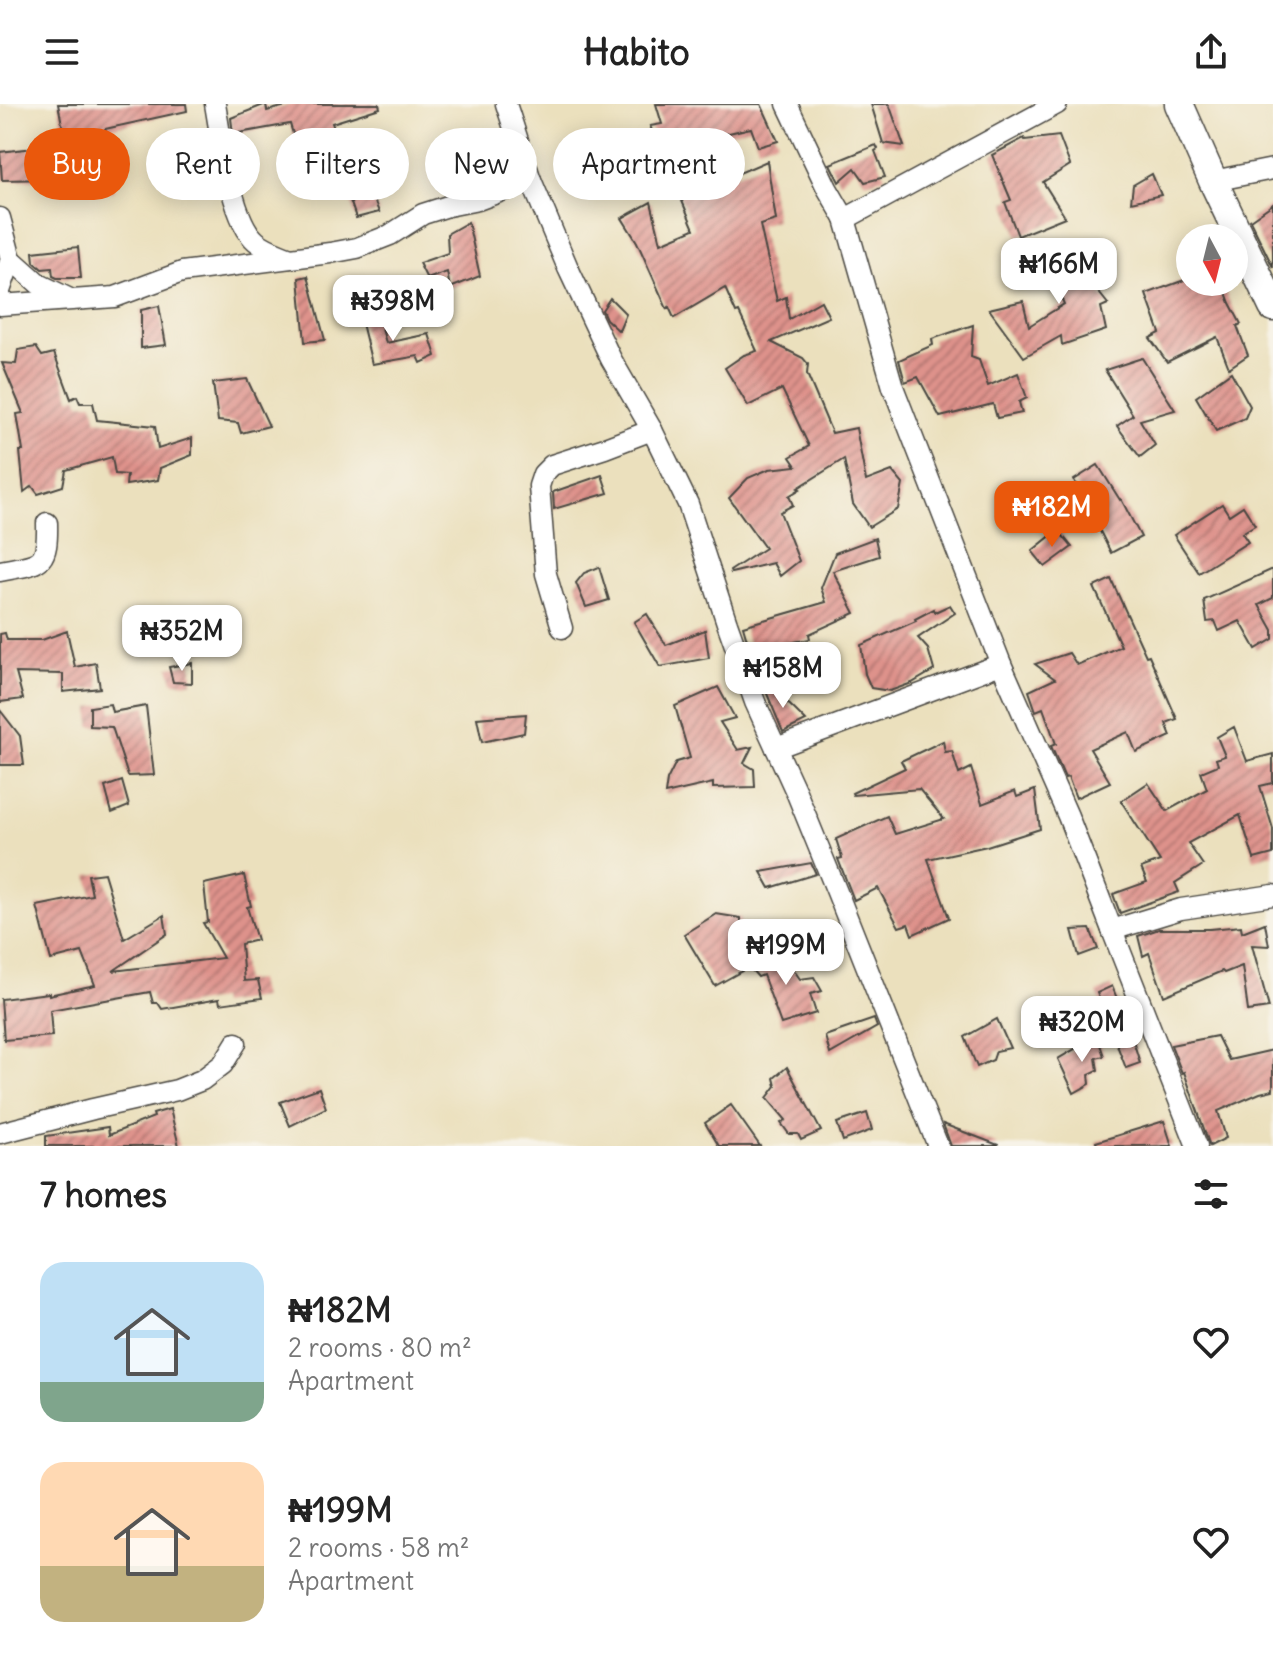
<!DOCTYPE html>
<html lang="en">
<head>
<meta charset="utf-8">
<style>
	body { margin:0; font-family:Delius,sans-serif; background:#f2f2f2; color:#222; height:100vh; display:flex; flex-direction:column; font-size:30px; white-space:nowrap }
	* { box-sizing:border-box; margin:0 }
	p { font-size:26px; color:#767676 }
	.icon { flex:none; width:44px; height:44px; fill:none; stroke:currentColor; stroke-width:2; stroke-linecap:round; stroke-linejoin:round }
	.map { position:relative; height:1042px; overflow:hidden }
	.drawer { display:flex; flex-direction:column; background:#fff; flex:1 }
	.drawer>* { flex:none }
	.guide { position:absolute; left:24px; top:24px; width:800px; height:72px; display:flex; gap:16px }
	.needle { width:52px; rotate:173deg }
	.controls { position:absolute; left:1176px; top:120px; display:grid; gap:16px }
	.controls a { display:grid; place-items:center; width:72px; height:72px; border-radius:50%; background:#fff; box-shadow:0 4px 20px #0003; font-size:40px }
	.price { position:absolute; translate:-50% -68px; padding:0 18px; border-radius:16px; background:#fff; color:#222; font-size:26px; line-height:52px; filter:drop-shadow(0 2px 4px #0008) }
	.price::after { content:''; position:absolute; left:50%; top:48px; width:24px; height:18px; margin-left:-12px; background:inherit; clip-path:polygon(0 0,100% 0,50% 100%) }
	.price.on { background:#ea580c; color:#fff }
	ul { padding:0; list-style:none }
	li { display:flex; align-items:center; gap:24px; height:200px; padding:0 40px }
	li span { display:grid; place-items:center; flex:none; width:224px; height:160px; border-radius:24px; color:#555 }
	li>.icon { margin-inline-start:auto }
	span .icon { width:96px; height:96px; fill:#fffc; stroke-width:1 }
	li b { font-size:34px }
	h2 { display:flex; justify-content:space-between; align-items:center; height:96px; padding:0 40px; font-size:34px }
	.chip { padding:0 28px; border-radius:36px; background:#fff; box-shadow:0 4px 20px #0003; font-size:28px; line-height:72px }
	.chip.on { background:#ea580c; color:#fff }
	header { display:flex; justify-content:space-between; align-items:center; height:104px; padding:0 40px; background:#fff; font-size:36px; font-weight:700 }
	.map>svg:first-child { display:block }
	.building { fill:url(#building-hatch) }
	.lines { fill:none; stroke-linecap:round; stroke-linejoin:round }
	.street-casing { stroke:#484641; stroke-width:23 }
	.secondary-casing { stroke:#484641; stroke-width:31 }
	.street { stroke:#fff; stroke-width:20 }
	.secondary { stroke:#fff; stroke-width:28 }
</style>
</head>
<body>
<header><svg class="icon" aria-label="menu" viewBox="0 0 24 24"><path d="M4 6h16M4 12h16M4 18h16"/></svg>Habito<svg class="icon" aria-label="share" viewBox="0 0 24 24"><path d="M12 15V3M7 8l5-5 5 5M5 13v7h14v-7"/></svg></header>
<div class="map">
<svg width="1273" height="1042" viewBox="0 0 1273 1042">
	<defs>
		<pattern id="building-hatch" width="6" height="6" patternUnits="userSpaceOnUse" patternTransform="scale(2)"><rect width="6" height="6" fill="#de928b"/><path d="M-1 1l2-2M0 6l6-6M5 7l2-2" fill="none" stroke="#b47772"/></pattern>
	</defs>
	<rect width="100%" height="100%" fill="#f7f3e8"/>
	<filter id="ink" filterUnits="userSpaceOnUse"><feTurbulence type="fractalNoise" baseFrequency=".0125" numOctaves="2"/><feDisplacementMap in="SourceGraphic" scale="16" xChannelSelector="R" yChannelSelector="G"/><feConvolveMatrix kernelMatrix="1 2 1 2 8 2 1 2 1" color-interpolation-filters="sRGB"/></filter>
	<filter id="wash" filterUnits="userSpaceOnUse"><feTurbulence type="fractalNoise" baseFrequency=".006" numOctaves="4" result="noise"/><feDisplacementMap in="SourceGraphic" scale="32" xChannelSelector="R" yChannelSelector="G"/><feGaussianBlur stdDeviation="1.8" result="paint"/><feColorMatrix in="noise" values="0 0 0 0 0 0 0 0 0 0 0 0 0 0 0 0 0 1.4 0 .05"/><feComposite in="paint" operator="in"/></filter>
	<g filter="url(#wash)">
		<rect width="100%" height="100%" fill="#ebe0bd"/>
		<g id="blocks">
			<!-- building -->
			<g class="building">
				<path d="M58,0H186L187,7L105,25L114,87L99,89L89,28L65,35Z"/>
				<path d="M266,0L267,7L294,0H379L380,4L332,19L336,30L296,40L290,20L233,30L231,14Z"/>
				<path d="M656,0H761L778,37L758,43L751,24L689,38L705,84L767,57L776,116L760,121L777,197L786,193L789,215L821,197L829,213L771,238L803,254L808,260L807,270L832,329L856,324L866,377L892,367L903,380L898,405L869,423L853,400L844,355L798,384L800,385L789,392L793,401L780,408L799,457L780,472L773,459L731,469L730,467L765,444L729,394L748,374L769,365L796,362L790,353L809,342L782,285L748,302L725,264L744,251L757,247L739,208L736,209L725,184L674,214L669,203L667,205L637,138L622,114L651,98L661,139L694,125L650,22L662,20Z"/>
				<path d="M871,0H889L904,42L883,39Z"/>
				<path d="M1059,32L1070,61L1043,78L1065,113L1018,132L1005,98L1011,96L992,51L1024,34L1025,36Z"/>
				<path d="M876,41L878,45L875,47L885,73L865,78L855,64L839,78L830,60Z"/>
				<path d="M51,42L53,75L2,76L0,48Z"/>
				<path d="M355,50L379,108L356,114L337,57Z"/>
				<path d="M1152,70L1161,91L1131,98L1133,81Z"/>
				<path d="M1273,100V163L1250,116Z"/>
				<path d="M468,118L480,172L450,184L447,168L427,175L419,159L448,149L447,130Z"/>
				<path d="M1082,142L1099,166L1088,175L1108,200L1101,203L1106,226L1062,241L1061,232L1024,253L989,205L1023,197L1029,222L1064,200L1044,155Z"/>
				<path d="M78,143L81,174H57L53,172L52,164L42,165L34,158L33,148Z"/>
				<path d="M308,172L325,236L305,238L299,174Z"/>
				<path d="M1190,174V178H1222L1230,199L1241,220L1237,222L1248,251L1229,264L1217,233L1167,258L1150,234L1160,229L1146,190Z"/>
				<path d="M610,194L626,210L619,227L606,215L602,206Z"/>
				<path d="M159,202L166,241L141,244V206Z"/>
				<path d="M377,206L386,239L429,230L436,252L421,259L418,252L372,260L359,207Z"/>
				<path d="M973,221L971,253L979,256L988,282L1018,269L1027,294L1019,298L1022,309L997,314L993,300L940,313L918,273L905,278L899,256L933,241L932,235Z"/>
				<path d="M36,243L42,252L54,249L71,295L77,292L80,299H93L97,316L155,322L158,345L192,334V351L160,364L158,376L126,381L127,371L115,370L112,353L66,366L63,382L38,390L32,382L24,388L20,347H23L17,310L23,309L2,259L16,260L18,246Z"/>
				<path d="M1142,254L1175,306L1140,316L1155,341L1140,353L1117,322L1133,311L1105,266Z"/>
				<path d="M1231,268L1250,302L1245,314L1216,327L1196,293Z"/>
				<path d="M247,275L269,322L241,329L238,319L218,317L213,279Z"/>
				<path d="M1098,361L1120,396L1121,395L1141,433L1111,449L1074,376Z"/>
				<path d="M602,371L608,389L554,405L553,388Z"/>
				<path d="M1222,400L1229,411L1243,402L1255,421L1242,429L1248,438L1199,469L1174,431Z"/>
				<path d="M1058,426L1072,443L1045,463L1032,447Z"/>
				<path d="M875,434L879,452L833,467L855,509L809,530L810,535L750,546L743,522L826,498L821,484L835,449Z"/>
				<path d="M599,463L609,496L586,503L576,479L584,469Z"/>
				<path d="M1273,465V494L1259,501L1273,526V535L1256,545L1240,517L1219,527L1215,517L1207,518L1204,496Z"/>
				<path d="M1111,475L1146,552L1149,551L1177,615L1166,619L1171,632L1136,648L1128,628L1090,645L1110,678L1076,694L1068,673L1065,674L1051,642L1056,640L1043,604L1036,607L1029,587L1055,575L1035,560L1069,549L1077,561L1121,542L1094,483Z"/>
				<path d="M950,501L955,509L918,534L928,545L934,566L912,579L890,587L871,584L865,570L861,541L916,517L915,515L934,505L935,508Z"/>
				<path d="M647,510L666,541L705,526L709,554L660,563L634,518Z"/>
				<path d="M67,527L75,563L96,559L100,584L63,588V570L16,569L23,595L0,598V530L5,529L7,536H42Z"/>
				<path d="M192,559V579L173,578L169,563Z"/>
				<path d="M760,573L794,605L806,617L783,628Z"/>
				<path d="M718,583L735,614L720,618L738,646L752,643L744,659L754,665L755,683L713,684V679L665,690L667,676L676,658L690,654L675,602Z"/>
				<path d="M110,600L112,608L146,602L154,671L128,672L112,623L90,622V603Z"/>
				<path d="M0,606L20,632L24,661H0Z"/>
				<path d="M526,610L524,629L482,638L477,614Z"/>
				<path d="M1234,623L1247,657L1273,650V679L1260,682L1273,725V750L1254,755L1240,711L1188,739L1203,761L1175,779L1179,788L1120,809L1113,790L1147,778L1141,764L1160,757L1121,697L1148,679L1167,707L1207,685L1201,668L1218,661L1216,655L1225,652L1217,633Z"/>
				<path d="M943,637L945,648L952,647L959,670L971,664L982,700L1015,687L1017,693L1035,686L1040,725L987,742L928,755L949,814L912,831L908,820L899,823L878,784L854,796L838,755L842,754L836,735L887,712L895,730L944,715L919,685L853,691L852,689L905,664L901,657Z"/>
				<path d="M122,677L129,702L112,709L105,683Z"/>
				<path d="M811,759L816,770L770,784L761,768Z"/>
				<path d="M104,769L124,835L164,811L167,830L113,867L223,854L203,819L208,818L204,780L244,771L251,802L247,803L257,836L241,840L244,877L258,876L262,894L220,900L219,895L162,905L158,899H153L150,888L50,906L52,932L4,936L1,895L49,889V891L95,881L82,848L51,856L37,802L92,791L88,771Z"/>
				<path d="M716,810L741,814L742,867L715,882L684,830Z"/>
				<path d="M1265,819L1269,842L1252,841L1269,904L1248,907L1242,862L1224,869L1222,867L1164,892L1149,849L1143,852L1138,832L1159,825H1210L1241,822L1242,828Z"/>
				<path d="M1090,825L1098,845L1079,852L1072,826Z"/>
				<path d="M781,848L800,875L814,873L822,887L810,890L816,909L781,920L763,871L758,873L744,857Z"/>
				<path d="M1112,882L1131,930L1140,959L1126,964L1115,936L1111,937L1107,921L1109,920L1097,889Z"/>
				<path d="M874,915L877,923L830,950L825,932Z"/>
				<path d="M997,915L1010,944L996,947L993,956L977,963L965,933Z"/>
				<path d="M1097,932L1104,952L1096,954L1098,966L1089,970L1090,980L1074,989L1058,955Z"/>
				<path d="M1217,932L1229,956L1273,946V986L1260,989L1218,1007L1226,1034L1210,1042L1184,968L1182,969L1171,941Z"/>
				<path d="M787,963L821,1027L801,1036L798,1030H789L781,1019L786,1016L767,994L776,982L774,974Z"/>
				<path d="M319,984L326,1004L290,1022L280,998Z"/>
				<path d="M731,1001L760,1042H719L705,1019Z"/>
				<path d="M170,1005L179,1042H46V1032L108,1023L109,1031L154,1013L153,1010Z"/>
				<path d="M867,1009L872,1026L843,1037L837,1019Z"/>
				<path d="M1164,1017L1172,1042H1097L1096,1038Z"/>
				<path d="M943,1020L998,1041L997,1042H951Z"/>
			</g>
		</g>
	</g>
	<g filter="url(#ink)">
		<use href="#blocks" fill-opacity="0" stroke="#484641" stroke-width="2"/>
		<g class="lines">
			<!-- street casing -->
			<g class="street-casing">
				<g id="street">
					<path d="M215,0C221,33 231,116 256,137C265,145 279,149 290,154"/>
					<path d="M506,0L531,76L568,164L611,255L652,326L688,400L727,519L755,598L797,690L837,788L938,1042"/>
					<path d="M787,0L827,84L845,115"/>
					<path d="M1057,0L845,115L893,283L1001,560L1068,712L1112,826"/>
					<path d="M1213,77L1273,65"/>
					<path d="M0,114L11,155L0,187"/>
					<path d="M11,155L39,180L70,195"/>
					<path d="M0,201L115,193L182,168L330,149L357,144L390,131L423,110L448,102L478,96L531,76"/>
					<path d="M0,467C40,459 48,463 47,419"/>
					<path d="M562,524L546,470L539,382L543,370L552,361L605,344L652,326"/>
					<path d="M776,644L1001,560"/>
					<path d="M0,1029L93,1005L177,986L202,976L223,960L236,939"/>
					<path d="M1197,1042L1112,826L1181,805L1273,791"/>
				</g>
			</g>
			<!-- secondary casing -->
			<g class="secondary-casing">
				<path id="secondary" d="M1179,0L1213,77L1273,203"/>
			</g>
			<!-- street -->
			<use href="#street" class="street"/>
			<!-- secondary -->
			<use href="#secondary" class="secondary"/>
		</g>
	</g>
</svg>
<div class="controls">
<a><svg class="needle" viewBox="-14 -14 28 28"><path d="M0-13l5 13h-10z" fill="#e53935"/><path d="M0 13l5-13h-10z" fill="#767676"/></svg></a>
</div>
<b class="price" style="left:1059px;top:202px">₦166M</b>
<b class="price" style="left:393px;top:239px">₦398M</b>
<b class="price on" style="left:1052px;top:445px">₦182M</b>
<b class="price" style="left:182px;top:569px">₦352M</b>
<b class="price" style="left:783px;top:606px">₦158M</b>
<b class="price" style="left:786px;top:883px">₦199M</b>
<b class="price" style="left:1082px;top:960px">₦320M</b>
<div class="guide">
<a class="chip on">Buy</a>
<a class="chip">Rent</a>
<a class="chip">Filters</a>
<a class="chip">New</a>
<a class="chip">Apartment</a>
</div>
</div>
<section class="drawer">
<h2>7 homes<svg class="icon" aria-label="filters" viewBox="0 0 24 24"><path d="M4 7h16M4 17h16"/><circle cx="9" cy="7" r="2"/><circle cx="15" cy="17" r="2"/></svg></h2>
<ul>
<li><span style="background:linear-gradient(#bfe0f5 75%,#7fa58c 0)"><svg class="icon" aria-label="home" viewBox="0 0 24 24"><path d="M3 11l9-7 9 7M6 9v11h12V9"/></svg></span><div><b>₦182M</b><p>2 rooms · 80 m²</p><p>Apartment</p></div><svg class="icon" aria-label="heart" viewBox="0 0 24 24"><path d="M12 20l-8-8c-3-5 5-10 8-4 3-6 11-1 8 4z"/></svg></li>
<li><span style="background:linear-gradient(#ffd9b3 65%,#c2b280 0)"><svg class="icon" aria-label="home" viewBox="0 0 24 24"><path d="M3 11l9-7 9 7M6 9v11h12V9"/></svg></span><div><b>₦199M</b><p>2 rooms · 58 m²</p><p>Apartment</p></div><svg class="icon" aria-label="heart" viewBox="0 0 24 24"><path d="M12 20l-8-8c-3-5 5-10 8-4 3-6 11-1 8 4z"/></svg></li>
</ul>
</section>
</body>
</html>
